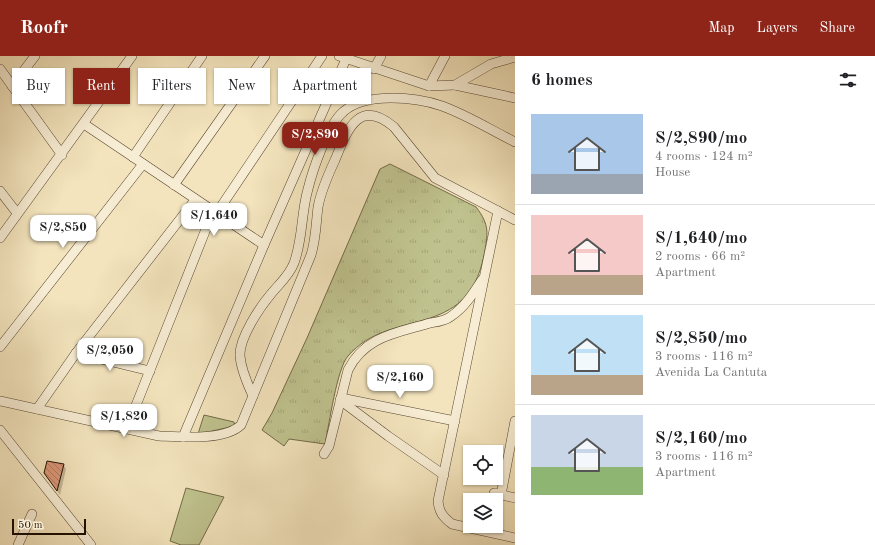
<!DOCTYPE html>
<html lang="en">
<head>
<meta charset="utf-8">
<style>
	body { margin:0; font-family:"Old Standard TT",serif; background:#f2f2f2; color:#202124; height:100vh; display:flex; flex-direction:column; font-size:15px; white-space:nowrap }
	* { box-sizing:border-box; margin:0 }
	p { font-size:13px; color:#757577 }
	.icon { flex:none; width:22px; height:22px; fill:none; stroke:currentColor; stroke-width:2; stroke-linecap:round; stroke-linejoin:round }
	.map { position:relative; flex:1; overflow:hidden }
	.panel { display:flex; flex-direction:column; background:#fff; width:360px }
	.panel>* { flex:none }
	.guide { position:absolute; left:12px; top:12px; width:380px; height:36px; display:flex; gap:8px }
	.buttons { position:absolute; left:463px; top:389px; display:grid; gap:8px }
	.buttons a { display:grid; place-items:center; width:40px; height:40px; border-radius:0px; background:#fff; box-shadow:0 1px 3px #0004; font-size:20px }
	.scale { position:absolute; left:12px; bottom:10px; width:74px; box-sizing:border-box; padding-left:4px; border:2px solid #251201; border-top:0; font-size:11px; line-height:14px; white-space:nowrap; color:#251201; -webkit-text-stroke:3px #f7edd4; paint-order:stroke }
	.price { position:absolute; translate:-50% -34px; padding:0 9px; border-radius:8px; background:#fff; color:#222; font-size:13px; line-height:26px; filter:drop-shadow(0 1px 2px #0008) }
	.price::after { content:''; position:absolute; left:50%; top:24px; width:12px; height:9px; margin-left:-6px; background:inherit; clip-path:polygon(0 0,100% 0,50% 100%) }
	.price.selected { background:#8f2418; color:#fff }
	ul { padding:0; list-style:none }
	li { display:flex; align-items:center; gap:12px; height:100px; padding:0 16px }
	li+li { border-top:1px solid #e0e0e0 }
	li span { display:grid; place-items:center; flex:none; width:112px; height:80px; border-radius:0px; color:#555 }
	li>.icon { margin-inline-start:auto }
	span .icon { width:48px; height:48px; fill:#fffc; stroke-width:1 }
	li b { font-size:17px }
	h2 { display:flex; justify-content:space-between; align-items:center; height:48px; padding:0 16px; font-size:17px }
	.tag { padding:0 14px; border-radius:0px; background:#fff; box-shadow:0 1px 3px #0004; font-size:14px; line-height:36px }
	.tag.selected { background:#8f2418; color:#fff }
	header { display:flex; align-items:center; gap:24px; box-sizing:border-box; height:56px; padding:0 20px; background:#8f2418; color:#fff }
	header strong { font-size:19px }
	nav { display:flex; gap:22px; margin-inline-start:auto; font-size:14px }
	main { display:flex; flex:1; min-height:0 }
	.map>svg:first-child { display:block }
	.grass { fill:#bfc28e; stroke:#726a48 }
	.park { fill:url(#park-tufts); stroke:#726a48 }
	.shadow { fill:#0003 }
	.building { fill:url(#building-back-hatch); stroke:#251201 }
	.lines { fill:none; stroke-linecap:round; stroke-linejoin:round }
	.minor-casing { stroke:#584630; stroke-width:10 }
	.minor { stroke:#f7edd4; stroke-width:9 }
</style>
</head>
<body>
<header>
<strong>Roofr</strong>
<nav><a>Map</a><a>Layers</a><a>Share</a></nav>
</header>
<main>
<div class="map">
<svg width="515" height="489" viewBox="0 0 515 489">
	<defs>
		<pattern id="park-tufts" width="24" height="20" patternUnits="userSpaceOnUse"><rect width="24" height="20" fill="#bfc28e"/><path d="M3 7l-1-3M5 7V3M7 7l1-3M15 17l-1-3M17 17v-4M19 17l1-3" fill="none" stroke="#a4a679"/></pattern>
		<pattern id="building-back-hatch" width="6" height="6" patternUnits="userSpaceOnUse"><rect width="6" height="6" fill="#da9778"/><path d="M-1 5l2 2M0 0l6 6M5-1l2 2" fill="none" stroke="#b17a60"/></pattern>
	</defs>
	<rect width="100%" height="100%" fill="#f3e4bd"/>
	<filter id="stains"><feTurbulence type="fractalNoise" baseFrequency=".005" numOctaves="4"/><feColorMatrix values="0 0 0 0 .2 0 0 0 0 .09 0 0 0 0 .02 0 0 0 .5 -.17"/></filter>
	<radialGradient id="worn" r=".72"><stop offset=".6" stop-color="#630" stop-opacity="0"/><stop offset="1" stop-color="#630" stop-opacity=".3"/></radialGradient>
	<!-- grass -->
	<g class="grass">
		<path d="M204,359L234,366L235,370L198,378Z"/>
		<path d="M186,432L224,441L199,489H181L170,485Z"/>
	</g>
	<!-- park -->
	<path class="park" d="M390,108L476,151C490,169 488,178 484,199C467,286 391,250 348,300C337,312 329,369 325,388L289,383L284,390L262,374L272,357L307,282L380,113Z"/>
	<!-- shadow -->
	<path class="shadow" d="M63,408L66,413L60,439L48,422Z"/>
	<!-- building -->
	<path class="building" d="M47,405L64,408L57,435L44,417Z"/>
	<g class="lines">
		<!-- minor casing -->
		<g class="minor-casing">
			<g id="minor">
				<path d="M339,0L429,30L455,29L491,8L515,1"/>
				<path d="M0,13L62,99"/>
				<path d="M374,13L381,0"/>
				<path d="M455,29L515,42"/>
				<path d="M12,30L35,0"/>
				<path d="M429,30L445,0"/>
				<path d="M84,68L264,189"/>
				<path d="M133,101L202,0"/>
				<path d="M174,129L265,0"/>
				<path d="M0,135L17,157"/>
				<path d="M498,155L438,445C439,456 443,461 452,468L515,482"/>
				<path d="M0,182L132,0"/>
				<path d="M0,291L143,108"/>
				<path d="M76,297L150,315"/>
				<path d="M253,340C247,327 241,313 240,300C239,282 260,251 271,238C279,228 289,220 294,207C303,183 301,157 308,133C313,113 328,69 343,56C365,36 415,41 442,50C467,59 491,74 515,86"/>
				<path d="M341,342L455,365"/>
				<path d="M340,344L388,380L444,419"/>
				<path d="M0,345L159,380C181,381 224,385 241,369L311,199C316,183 316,167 318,151C321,135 328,119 335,104C347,75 358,41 394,71L435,122L515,164"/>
				<path d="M37,353L76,297L195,144"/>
				<path d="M127,372L206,173L322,0"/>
				<path d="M0,374L91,489"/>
				<path d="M183,381L264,189L346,3"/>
				<path d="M324,398L329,390L348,314C365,280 397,277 430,267C436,266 445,265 450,261C464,252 473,238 482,224"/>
				<path d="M494,437L515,442"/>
				<path d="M501,439L515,365"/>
				<path d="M18,489L32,458"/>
			</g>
		</g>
		<!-- minor -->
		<use href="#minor" class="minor"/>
	</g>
	<rect width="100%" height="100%" filter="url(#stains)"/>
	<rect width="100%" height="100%" fill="url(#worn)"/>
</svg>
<div class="buttons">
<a><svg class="icon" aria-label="locate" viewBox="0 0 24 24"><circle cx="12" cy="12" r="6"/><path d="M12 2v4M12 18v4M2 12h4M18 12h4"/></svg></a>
<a><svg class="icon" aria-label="layers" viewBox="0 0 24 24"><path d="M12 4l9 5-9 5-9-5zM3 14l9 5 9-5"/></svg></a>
</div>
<div class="scale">50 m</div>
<b class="price selected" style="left:315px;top:100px">S/2,890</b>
<b class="price" style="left:214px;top:181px">S/1,640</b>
<b class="price" style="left:63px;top:193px">S/2,850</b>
<b class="price" style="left:110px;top:316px">S/2,050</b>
<b class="price" style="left:400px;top:343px">S/2,160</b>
<b class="price" style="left:124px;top:382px">S/1,820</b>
<div class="guide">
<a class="tag">Buy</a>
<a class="tag selected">Rent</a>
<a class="tag">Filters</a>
<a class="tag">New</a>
<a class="tag">Apartment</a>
</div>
</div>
<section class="panel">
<h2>6 homes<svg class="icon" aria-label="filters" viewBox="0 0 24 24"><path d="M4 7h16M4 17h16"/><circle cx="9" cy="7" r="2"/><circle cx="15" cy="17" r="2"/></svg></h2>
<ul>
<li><span style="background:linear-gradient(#a9c7e8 75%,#9aa5b1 0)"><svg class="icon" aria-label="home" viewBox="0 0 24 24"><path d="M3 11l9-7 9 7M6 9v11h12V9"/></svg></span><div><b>S/2,890/mo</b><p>4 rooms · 124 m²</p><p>House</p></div></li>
<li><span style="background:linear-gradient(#f6c9c9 75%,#b9a48a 0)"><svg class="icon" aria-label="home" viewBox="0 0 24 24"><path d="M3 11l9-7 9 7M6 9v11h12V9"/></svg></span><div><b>S/1,640/mo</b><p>2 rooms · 66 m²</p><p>Apartment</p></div></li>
<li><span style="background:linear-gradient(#bfe0f5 75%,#b9a48a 0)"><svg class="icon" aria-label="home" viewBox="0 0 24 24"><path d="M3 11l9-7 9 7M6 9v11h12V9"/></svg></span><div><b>S/2,850/mo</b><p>3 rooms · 116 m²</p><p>Avenida La Cantuta</p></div></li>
<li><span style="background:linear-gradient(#c9d6e8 65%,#8fb573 0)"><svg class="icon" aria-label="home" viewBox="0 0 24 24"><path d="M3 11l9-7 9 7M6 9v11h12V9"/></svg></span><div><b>S/2,160/mo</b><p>3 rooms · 116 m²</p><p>Apartment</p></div></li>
</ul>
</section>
</main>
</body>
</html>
